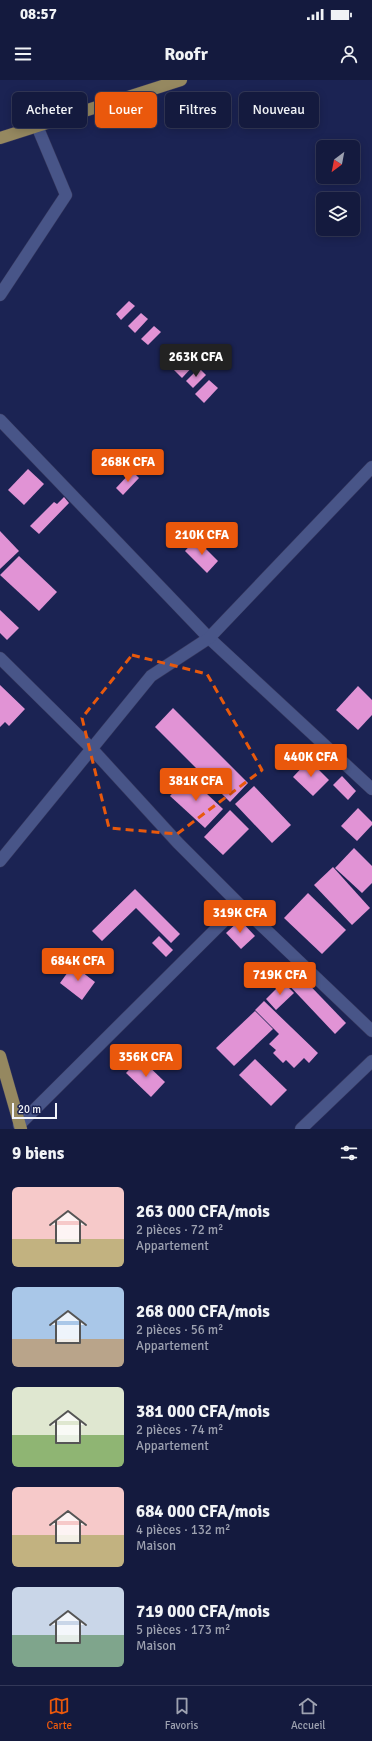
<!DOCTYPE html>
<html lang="fr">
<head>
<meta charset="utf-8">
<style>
	body { margin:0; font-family:Signika,sans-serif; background:#212749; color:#f1f3f6; height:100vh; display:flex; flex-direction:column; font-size:15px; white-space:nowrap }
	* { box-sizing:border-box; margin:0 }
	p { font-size:13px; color:#9da1b0 }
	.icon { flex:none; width:22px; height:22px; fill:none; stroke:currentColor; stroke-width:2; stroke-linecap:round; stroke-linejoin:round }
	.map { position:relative; height:1049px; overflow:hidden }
	.sheet { display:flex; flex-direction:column; background:#141a3e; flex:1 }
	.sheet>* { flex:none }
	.hud { position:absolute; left:12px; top:12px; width:348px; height:36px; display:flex; gap:8px }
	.needle { width:26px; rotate:212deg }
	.fabs { position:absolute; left:316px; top:60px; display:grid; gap:8px }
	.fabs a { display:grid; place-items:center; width:44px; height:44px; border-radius:6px; background:#141a3e; box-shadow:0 2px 10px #0003,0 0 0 1px #333858; font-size:20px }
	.scale { position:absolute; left:12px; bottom:10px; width:45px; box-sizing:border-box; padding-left:4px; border:2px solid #f2f4fa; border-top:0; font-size:11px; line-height:14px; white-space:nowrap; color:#f2f4fa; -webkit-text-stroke:3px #1b2353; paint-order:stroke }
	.price { position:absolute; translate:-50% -34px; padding:0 9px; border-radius:4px; background:#ea580c; color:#fff; font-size:13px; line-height:26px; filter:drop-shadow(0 1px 2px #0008) }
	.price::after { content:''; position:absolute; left:50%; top:24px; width:12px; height:9px; margin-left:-6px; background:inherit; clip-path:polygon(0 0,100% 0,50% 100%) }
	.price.on { background:#222; color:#fff }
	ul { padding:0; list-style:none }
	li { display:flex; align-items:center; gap:12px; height:100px; padding:0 12px }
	li span { display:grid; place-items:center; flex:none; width:112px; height:80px; border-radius:6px; color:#555 }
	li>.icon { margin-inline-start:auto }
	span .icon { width:48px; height:48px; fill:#fffc; stroke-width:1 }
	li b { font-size:17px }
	h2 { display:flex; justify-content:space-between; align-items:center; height:48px; padding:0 12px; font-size:17px }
	.chip { padding:0 14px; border-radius:6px; background:#141a3e; box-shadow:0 2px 10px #0003,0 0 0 1px #333858; font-size:14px; line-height:36px }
	.chip.on { background:#ea580c; color:#fff }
	.status { display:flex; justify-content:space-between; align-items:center; height:28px; padding:0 20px; background:#141a3e; direction:ltr }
	.status svg { height:11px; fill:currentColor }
	header { display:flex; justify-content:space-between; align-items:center; height:52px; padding:0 12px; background:#141a3e; font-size:18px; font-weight:700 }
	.dock { display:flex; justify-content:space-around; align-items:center; height:56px; border-top:1px solid #333858; background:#141a3e; font-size:11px; color:#9da1b0 }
	.dock a { display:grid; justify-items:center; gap:2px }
	.dock .on { color:#ea580c }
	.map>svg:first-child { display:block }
	.building { fill:#e193d5 }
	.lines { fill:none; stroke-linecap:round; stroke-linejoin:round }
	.minor-casing { stroke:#37385d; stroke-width:13 }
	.major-casing { stroke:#37385d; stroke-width:13 }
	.minor { stroke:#485588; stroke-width:12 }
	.major { stroke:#958860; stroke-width:12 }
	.marked { fill:none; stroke:#e8590c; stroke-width:3; stroke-dasharray:8 5; stroke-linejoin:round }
</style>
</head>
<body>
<div class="status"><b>08:57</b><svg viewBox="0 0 49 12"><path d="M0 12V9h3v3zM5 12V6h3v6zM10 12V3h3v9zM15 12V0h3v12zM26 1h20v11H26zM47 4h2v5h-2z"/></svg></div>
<header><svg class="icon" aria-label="menu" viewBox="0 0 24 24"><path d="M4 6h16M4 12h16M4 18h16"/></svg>Roofr<svg class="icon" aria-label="person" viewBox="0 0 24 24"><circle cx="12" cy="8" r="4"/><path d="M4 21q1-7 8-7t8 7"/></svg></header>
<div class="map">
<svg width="372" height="1049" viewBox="0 0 372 1049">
	<rect width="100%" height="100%" fill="#1b2353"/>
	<!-- building -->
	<g class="building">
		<path d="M129,221L135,226L121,240L116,234Z"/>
		<path d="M141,233L148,239L135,253L128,246Z"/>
		<path d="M154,246L161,252L148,265L141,259Z"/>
		<path d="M186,275L195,284L182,298L172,288Z"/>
		<path d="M199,288L206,295L193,308L186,301Z"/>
		<path d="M209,300L218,308L204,323L195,314Z"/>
		<path d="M28,389L44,404L24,425L8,410Z"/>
		<path d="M132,391L139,398L123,415L116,408Z"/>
		<path d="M64,417L69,423L39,454L30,446L54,422L57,424Z"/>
		<path d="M0,451L19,471L0,489Z"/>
		<path d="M196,459L218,481L207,493L185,471Z"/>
		<path d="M19,476L57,512L39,531L0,495Z"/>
		<path d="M0,530L19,548L7,560L0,553Z"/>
		<path d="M0,605L25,629L9,646L5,642L0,647Z"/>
		<path d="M358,606L372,620V635L358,650L336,630Z"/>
		<path d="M173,628L248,703L230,722L155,647Z"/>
		<path d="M309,680L329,700L313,716L293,697Z"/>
		<path d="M188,696L223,729L205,748L170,716Z"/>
		<path d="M342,696L356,711L348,720L333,705Z"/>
		<path d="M254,706L291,745L272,763L235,724Z"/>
		<path d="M358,728L372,742V745L357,761L341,746Z"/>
		<path d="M230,730L249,749L223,775L204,757Z"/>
		<path d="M354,768L372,786V803L362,813L335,788Z"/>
		<path d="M333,787L370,828L352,845L314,805Z"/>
		<path d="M135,809L180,854L171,863L136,828L102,861L92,851Z"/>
		<path d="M308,813L346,850L322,874L284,838Z"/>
		<path d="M240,840L255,856L241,869L226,853Z"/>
		<path d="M159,856L173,870L166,877L152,863Z"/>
		<path d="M76,874L84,879L80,885L72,880Z"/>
		<path d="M73,885L95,902L82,920L60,903Z"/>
		<path d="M296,891L346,943L335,954L285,901Z"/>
		<path d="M283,902L294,913L276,930L266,919Z"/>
		<path d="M264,921L318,973L309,983L304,978L294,988L286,980L283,983L273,973L276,970L269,964L279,954L255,930Z"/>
		<path d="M255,931L273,949L234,986L216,968Z"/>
		<path d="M140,978L165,1002L151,1017L126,993Z"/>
		<path d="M255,979L287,1010L271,1026L239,995Z"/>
	</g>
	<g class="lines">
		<!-- minor casing -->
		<g class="minor-casing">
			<g id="minor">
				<path d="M0,215L66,115L37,46"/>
				<path d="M0,340L209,558L372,709"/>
				<path d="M0,578L92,669L178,763L240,825L372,951"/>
				<path d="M0,781L151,596L209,558L372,387"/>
				<path d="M19,1045L240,825"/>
				<path d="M301,1049L372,981"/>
			</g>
		</g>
		<!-- major casing -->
		<g class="major-casing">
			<g id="major">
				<path d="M0,58L181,0"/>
				<path d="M0,976L21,1049"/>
			</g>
		</g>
		<!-- minor -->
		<use href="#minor" class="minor"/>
		<!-- major -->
		<use href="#major" class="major"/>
	</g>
	<!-- marked area -->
	<path class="marked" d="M132,575L207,594L262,690L177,754L109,748L82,638Z"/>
</svg>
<div class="fabs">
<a><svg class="needle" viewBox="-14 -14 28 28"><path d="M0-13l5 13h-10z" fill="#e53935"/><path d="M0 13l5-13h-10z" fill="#9da1b0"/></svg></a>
<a><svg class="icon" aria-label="layers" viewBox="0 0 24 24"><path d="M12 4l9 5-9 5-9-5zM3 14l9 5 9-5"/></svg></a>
</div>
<div class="scale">20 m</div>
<b class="price on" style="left:196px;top:298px">263K CFA</b>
<b class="price" style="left:128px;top:403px">268K CFA</b>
<b class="price" style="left:202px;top:476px">210K CFA</b>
<b class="price" style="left:311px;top:698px">440K CFA</b>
<b class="price" style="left:196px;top:722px">381K CFA</b>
<b class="price" style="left:240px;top:854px">319K CFA</b>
<b class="price" style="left:78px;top:902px">684K CFA</b>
<b class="price" style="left:280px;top:916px">719K CFA</b>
<b class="price" style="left:146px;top:998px">356K CFA</b>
<div class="hud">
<a class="chip">Acheter</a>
<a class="chip on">Louer</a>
<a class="chip">Filtres</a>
<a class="chip">Nouveau</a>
</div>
</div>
<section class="sheet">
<h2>9 biens<svg class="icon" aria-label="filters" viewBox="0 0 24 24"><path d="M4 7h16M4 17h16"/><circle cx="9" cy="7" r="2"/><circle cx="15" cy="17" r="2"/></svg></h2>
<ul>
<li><span style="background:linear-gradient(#f6c9c9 65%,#c2b280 0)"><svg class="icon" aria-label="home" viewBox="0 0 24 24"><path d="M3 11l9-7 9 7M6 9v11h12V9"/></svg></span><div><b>263 000 CFA/mois</b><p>2 pièces · 72 m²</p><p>Appartement</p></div></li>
<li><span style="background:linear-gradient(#a9c7e8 65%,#b9a48a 0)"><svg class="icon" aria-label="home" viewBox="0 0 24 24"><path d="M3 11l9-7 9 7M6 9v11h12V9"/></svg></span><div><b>268 000 CFA/mois</b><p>2 pièces · 56 m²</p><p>Appartement</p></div></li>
<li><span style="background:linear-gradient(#dfe7d0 60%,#8fb573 0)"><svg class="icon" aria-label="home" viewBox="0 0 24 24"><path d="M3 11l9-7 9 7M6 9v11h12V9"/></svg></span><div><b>381 000 CFA/mois</b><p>2 pièces · 74 m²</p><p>Appartement</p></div></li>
<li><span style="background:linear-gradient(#f6c9c9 60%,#c2b280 0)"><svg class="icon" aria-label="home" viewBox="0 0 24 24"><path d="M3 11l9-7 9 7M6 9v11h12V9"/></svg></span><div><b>684 000 CFA/mois</b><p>4 pièces · 132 m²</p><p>Maison</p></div></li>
<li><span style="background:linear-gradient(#c9d6e8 60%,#7fa58c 0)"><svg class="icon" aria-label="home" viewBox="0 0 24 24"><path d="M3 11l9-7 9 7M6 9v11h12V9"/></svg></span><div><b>719 000 CFA/mois</b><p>5 pièces · 173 m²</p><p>Maison</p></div></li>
</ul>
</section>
<nav class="dock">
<a class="on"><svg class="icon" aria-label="map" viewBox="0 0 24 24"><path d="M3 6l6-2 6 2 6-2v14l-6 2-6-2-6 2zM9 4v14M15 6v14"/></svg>Carte</a>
<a><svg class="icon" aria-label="saved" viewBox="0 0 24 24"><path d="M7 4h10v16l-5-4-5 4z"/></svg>Favoris</a>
<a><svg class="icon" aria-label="home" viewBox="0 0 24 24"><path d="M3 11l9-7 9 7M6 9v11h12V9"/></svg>Accueil</a>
</nav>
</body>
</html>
